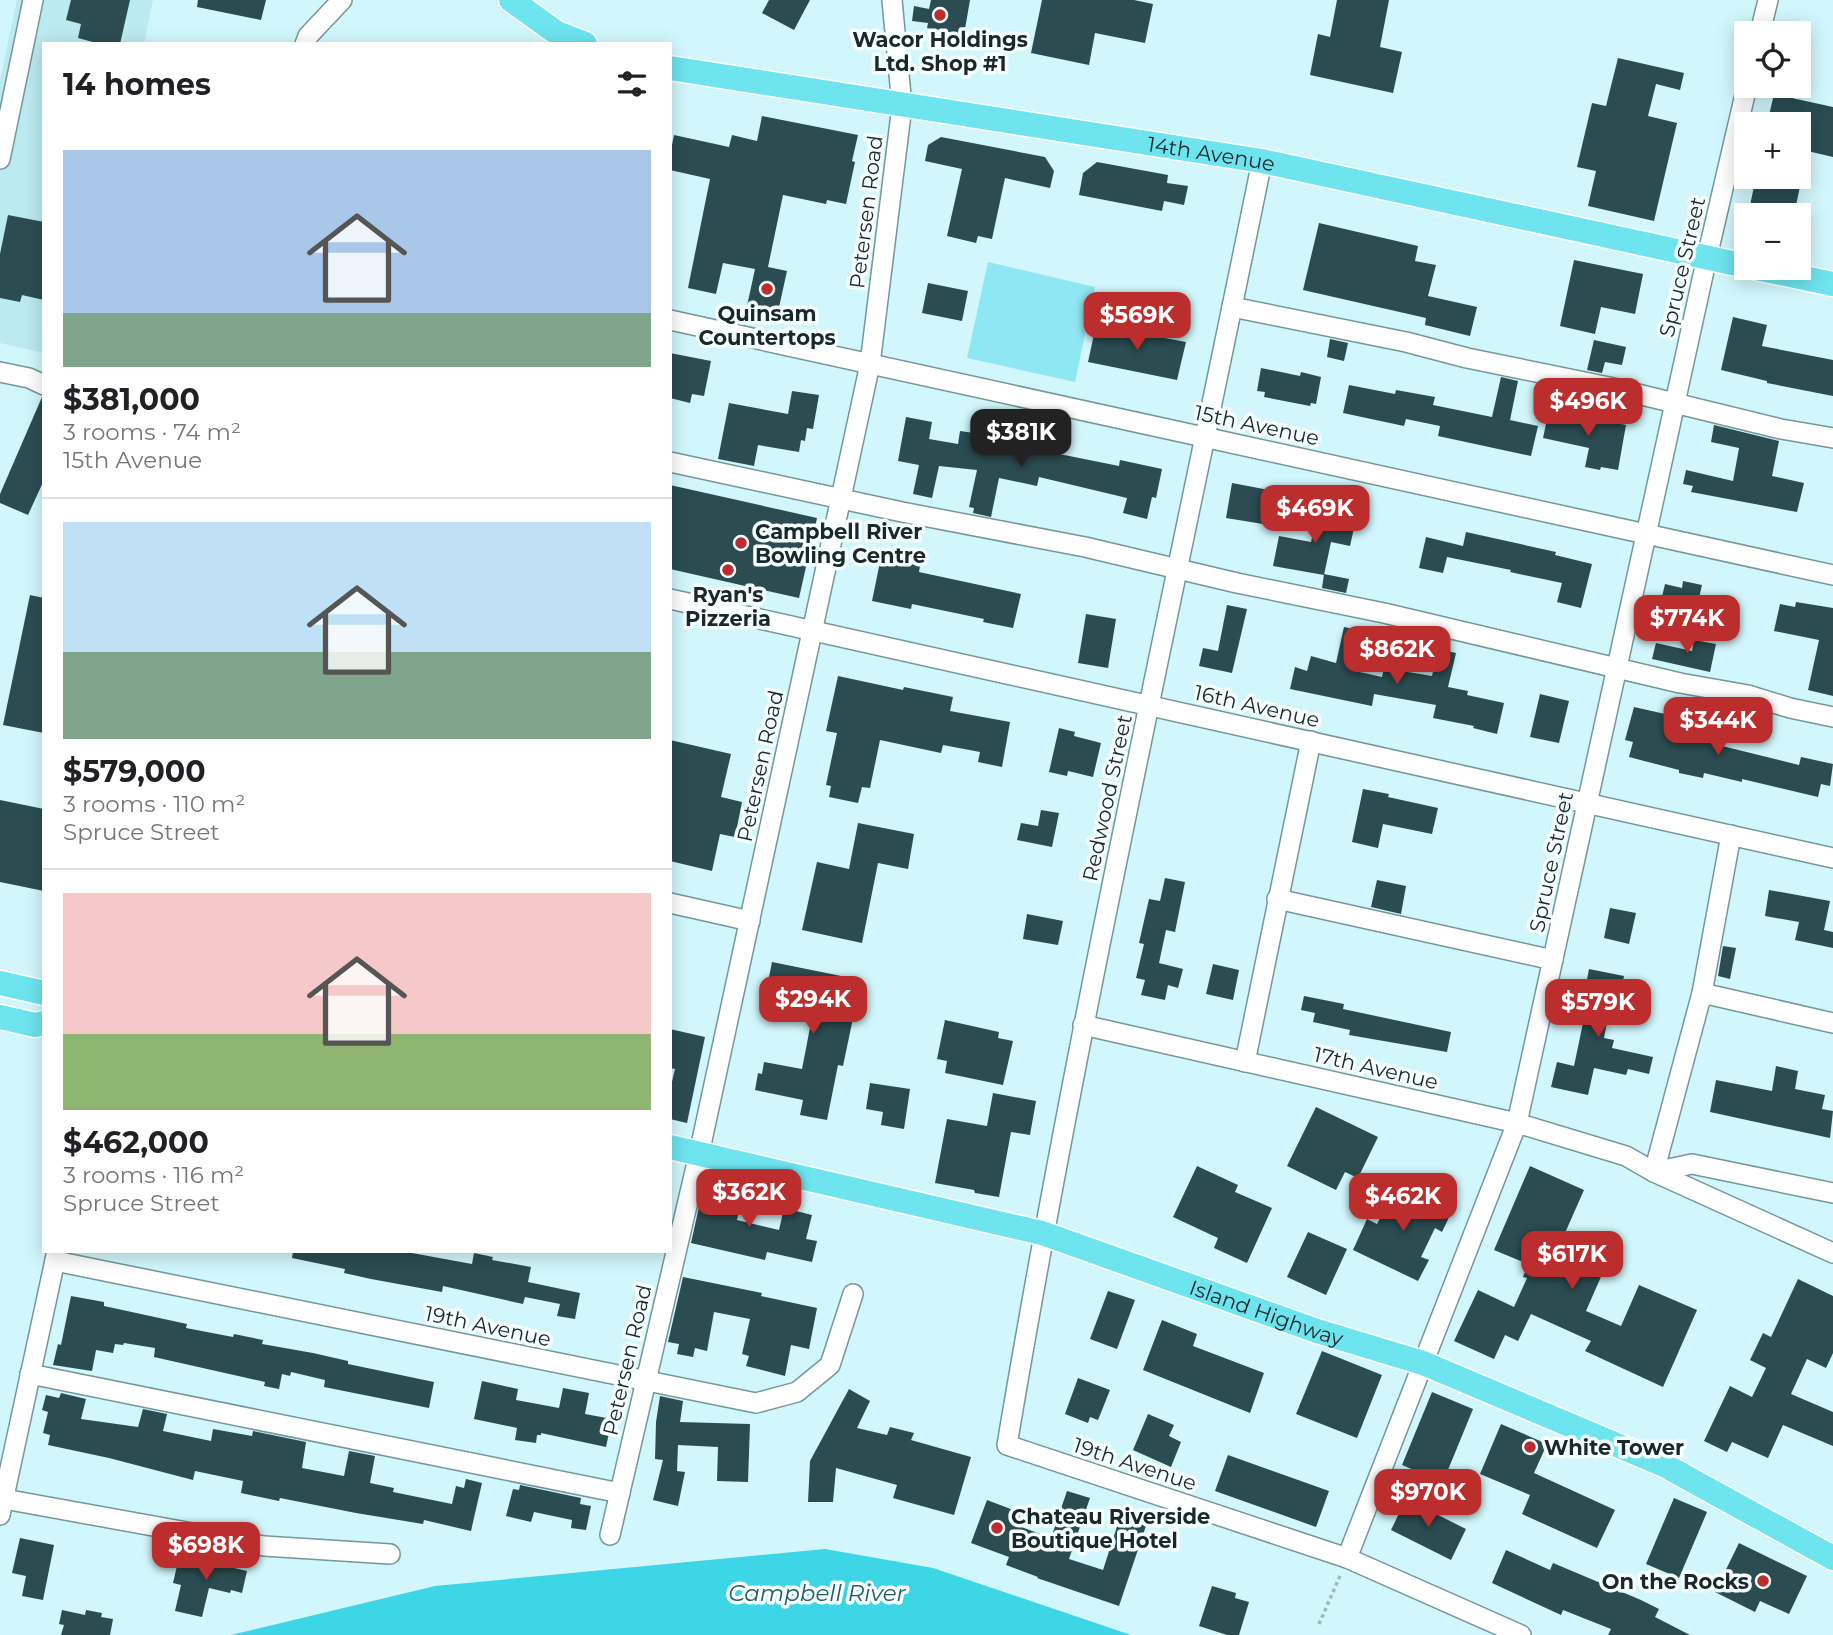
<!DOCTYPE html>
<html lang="en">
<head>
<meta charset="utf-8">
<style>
	body { margin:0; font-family:Montserrat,sans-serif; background:#f6f6f6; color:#202124; height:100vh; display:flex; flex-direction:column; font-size:26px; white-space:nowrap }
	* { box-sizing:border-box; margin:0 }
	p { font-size:23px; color:#757577 }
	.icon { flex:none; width:38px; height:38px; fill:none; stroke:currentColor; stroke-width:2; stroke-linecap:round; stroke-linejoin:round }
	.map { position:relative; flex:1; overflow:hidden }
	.drawer { position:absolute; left:42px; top:42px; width:630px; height:1211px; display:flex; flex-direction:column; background:#fff; border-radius:0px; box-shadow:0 4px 18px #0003 }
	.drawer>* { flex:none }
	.tools { position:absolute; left:1734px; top:21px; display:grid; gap:14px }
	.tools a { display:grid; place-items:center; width:77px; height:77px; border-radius:0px; background:#fff; box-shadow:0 4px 18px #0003; font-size:35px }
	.price { position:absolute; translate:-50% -60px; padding:0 16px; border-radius:14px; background:#bc2d2e; color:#fff; font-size:23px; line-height:46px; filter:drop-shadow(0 2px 4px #0008) }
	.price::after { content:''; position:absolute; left:50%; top:42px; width:21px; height:16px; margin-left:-10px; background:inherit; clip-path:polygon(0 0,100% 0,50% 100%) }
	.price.active { background:#222; color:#fff }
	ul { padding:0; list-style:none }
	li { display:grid; align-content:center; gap:14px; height:371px; padding:0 21px }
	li+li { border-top:2px solid #e0e0e0 }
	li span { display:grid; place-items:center; height:217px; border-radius:0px; color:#555 }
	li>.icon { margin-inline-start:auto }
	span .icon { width:126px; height:126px; fill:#fffc; stroke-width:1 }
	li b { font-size:30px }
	h2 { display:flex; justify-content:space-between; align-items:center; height:84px; padding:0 21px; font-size:30px }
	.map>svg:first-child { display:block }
	.built { fill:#bbeaf0 }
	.green { fill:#8ee7f2 }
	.water { fill:#3dd6e6 }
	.building { fill:#2b4d51 }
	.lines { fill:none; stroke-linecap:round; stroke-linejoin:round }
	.minor-casing { stroke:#73979b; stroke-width:22 }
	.major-casing { stroke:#fff; stroke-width:27 }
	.path { stroke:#9ab9bd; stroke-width:3.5; stroke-dasharray:3.5 3.5; stroke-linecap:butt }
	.minor { stroke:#fff; stroke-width:19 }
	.major { stroke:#6ee4ef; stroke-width:24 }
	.poi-dot { fill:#bc2d2e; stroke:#f6feff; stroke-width:2.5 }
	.labels { text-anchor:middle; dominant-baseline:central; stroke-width:7; stroke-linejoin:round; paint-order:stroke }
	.poi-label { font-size:21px; font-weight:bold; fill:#1a282a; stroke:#f6feff }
	.street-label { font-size:21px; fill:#1a282a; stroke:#f6feff }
	.water-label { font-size:23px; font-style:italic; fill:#225e65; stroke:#f6feff }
</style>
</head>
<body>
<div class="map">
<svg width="1833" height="1635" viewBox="0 0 1833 1635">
	<rect width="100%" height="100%" fill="#d1f7fc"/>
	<!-- built -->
	<path class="built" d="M17,0H153L144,44H44V353L0,343V80Z"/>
	<!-- green -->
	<path class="green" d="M988,262L1095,287L1075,382L967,358Z"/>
	<!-- water -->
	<path class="water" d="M825,1549L933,1568L1131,1635H231L435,1586Z"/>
	<!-- building -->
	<g class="building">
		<path d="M71,0H130L120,44H100L78,38L81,24L66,20Z"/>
		<path d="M198,0H266L261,20L197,7Z"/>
		<path d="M769,0H810L794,30L762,13Z"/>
		<path d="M931,0H970L964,35L927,28L928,23L912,21L914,6L929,9Z"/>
		<path d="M1042,0H1134L1153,4L1145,43L1095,33L1089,65L1031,53Z"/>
		<path d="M1337,0H1389L1380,47L1402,52L1393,93L1310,75L1318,34L1330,37Z"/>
		<path d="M1618,58L1684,73L1680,90L1656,84L1648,116L1677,123L1654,221L1588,206L1596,171L1577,167L1592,103L1606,106Z"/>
		<path d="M1774,94L1833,107V157L1799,149V124H1767Z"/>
		<path d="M762,116L858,135L852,161L855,162L846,204L827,200L826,204L783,195L768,267L787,271L778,312L747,306L755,269L723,263L716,294L688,288L710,179L670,170V155L674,135L729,147L732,135L757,141Z"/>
		<path d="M941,137L1045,157L1054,171L1050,188L1005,178L992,239L978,236L976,243L947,236L962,169L925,161L928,145Z"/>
		<path d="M1097,162L1168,175L1167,183L1188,186L1184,205L1164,201L1162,211L1079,195L1083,173Z"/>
		<path d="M1756,177H1802L1794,215H1748Z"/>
		<path d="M8,215L44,222V300L22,295L20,302L0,298V254Z"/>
		<path d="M1319,223L1418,246L1415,261L1436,265L1428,296L1477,307L1470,336L1425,325L1426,318L1303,290Z"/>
		<path d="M1574,260L1643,274L1635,314L1601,307L1595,334L1560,326Z"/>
		<path d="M928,283L968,291L962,321L922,313Z"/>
		<path d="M1733,317L1767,325L1762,346L1833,360V396L1767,383V381L1721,370Z"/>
		<path d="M1096,325L1186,342L1177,380L1088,362Z"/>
		<path d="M1330,339L1348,343L1344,361L1327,357Z"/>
		<path d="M1594,340L1626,347L1622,365L1605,362L1602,373L1587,370Z"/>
		<path d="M670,353L711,361L704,396L692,394L690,403L670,398Z"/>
		<path d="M1261,368L1300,376L1301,372L1321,377L1316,404L1311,403L1310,406L1264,397L1265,392L1257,391Z"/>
		<path d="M1501,377L1518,381L1510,420L1538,426L1531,456L1438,436L1440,426L1406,419L1404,426L1343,413L1349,385L1395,394L1396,390L1435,397L1433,405L1492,417Z"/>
		<path d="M792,391L819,395L813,429L807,428L805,441L801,440L799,452L758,445L754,466L718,459L729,403L788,414Z"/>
		<path d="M42,397L44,480L28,515L0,503V494Z"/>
		<path d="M1549,410L1626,425L1618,470L1601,467L1600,470L1585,467L1589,448L1543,438Z"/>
		<path d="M906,417L932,422L929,439L958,444L960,431L995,436V441L1119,466L1120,460L1162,469L1156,498L1152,497L1147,519L1123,513L1127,498L1039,477L1037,486L999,478L991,517L973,513L974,508L969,507L977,470L939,466L932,498L913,494L919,465L898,461Z"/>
		<path d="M1714,425L1779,441L1772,476L1804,483L1797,512L1691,492L1693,486L1683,484L1686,470L1733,481L1739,448L1711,442Z"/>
		<path d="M1232,483L1269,490L1263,524L1226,518Z"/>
		<path d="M670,485L817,518L799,598L670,569Z"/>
		<path d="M1318,511L1356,519L1350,546L1331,542L1324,575L1273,566L1279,536L1311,542Z"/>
		<path d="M1466,532L1556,552L1555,555L1592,564L1581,608L1557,602L1562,583L1510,572L1511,570L1447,557L1443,573L1419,568L1426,537L1463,546Z"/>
		<path d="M894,560L920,566L919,572L1021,594L1013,628L983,622L984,619L912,604L911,609L872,601L880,562L893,565Z"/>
		<path d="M1324,574L1349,579L1346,593L1322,588Z"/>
		<path d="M1683,581L1702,585L1694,620L1678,617L1680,604L1661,601L1665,584L1682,588Z"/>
		<path d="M30,595L44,598V733L3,725Z"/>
		<path d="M1796,602L1833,608V696L1808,690L1819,640L1774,631L1780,604L1795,607Z"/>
		<path d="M1227,605L1247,609L1232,673L1199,666L1203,648L1218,651Z"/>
		<path d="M1086,614L1116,619L1108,668L1078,663Z"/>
		<path d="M1344,627L1363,631L1355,671L1382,677L1384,668L1432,676L1438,649L1456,653L1448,687L1468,691L1467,695L1504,703L1497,734L1473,728L1474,726L1433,718L1436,705L1374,694L1372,706L1290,689L1295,667L1307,671L1311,656L1336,663Z"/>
		<path d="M1694,640L1716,644L1710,672L1652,659L1656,643L1692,651Z"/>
		<path d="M838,676L903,690L904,687L953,697L950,711L1010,722L1002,767L978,762L980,752L943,745L941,753L880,740L870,788L862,787L858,803L829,797L831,786L826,785L837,733L826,731Z"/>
		<path d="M1540,694L1569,701L1559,743L1530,737Z"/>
		<path d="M1634,707L1674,716L1671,729L1712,737L1710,743L1799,765L1801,757L1833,764L1830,786L1821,784L1818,797L1742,779V782L1704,773L1703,778L1679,773V770L1629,757L1633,742L1625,740Z"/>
		<path d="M1059,728L1075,732L1074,736L1101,743L1093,777L1068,771L1067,776L1049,772Z"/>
		<path d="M670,740L731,754L721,797L742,802L735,837L720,834L712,871L670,861Z"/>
		<path d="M1363,789L1389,794L1388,797L1438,808L1432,834L1383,824L1378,848L1352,842Z"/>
		<path d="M0,800L44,809V891L0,882Z"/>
		<path d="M1041,810L1059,813L1052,847L1017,840L1021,823L1038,826Z"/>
		<path d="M858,823L914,834L908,869L878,863L862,943L802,930L817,862L849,869Z"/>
		<path d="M1165,878L1185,882L1175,932L1166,930L1159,963L1183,969L1178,988L1168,985L1165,1000L1141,995L1145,980L1136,978L1144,944L1139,943L1149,899L1160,901Z"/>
		<path d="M1377,880L1406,886L1401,914L1371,907Z"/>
		<path d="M1769,890L1830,901L1824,930L1833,932V948L1795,940L1799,922L1765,916Z"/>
		<path d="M1610,908L1636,913L1629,944L1604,938Z"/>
		<path d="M1027,914L1063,921L1058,945L1023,939Z"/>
		<path d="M1723,946L1736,948L1730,979L1718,976Z"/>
		<path d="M772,962L861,980L843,1066L838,1065L827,1120L800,1115L803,1100L755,1090L758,1073L762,1074L764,1062L802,1069L814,1007L765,997Z"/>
		<path d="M1213,964L1239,970L1233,1000L1206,994Z"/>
		<path d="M1589,969L1624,976L1619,1003L1611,1001L1604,1038L1614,1040L1612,1048L1653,1057L1649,1074L1628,1069L1626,1075L1594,1068L1588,1095L1551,1087L1557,1062L1574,1066L1583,1023H1579Z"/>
		<path d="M1304,996L1344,1004L1343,1009L1451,1032L1447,1052L1349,1035L1350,1030L1313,1022L1315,1013L1301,1010Z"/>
		<path d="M945,1020L999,1032L998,1038L1013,1041L1003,1085L945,1073L947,1061L937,1059Z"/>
		<path d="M670,1029L705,1037L687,1123L670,1119V1090L675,1069L670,1068Z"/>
		<path d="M1776,1066L1798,1071L1795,1089L1825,1095L1822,1109L1833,1111L1830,1138L1710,1112L1716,1080L1772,1091Z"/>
		<path d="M870,1083L910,1089L904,1129L881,1125L883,1112L866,1109Z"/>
		<path d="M993,1093L1036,1101L1030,1135L1011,1132L999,1197L975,1193L974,1190L935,1183L947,1119L987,1126Z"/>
		<path d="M1316,1107L1378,1137L1358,1178L1345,1172L1336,1190L1287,1166Z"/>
		<path d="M1197,1166L1238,1185L1235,1192L1272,1208L1247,1263L1214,1248L1218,1238L1173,1217Z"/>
		<path d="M1530,1166L1584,1190L1561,1242L1607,1263L1586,1311L1621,1326L1639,1285L1697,1310L1663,1387L1585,1351L1591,1341L1531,1314L1518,1341L1505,1335L1494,1359L1454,1341L1478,1290L1514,1307L1527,1278L1523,1277L1528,1264L1494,1250Z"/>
		<path d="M704,1184L743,1193L737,1220L779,1230L784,1208L812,1215L806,1239L817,1241L812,1262L767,1252L765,1260L691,1243Z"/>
		<path d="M1397,1185L1452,1211L1442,1232L1435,1228L1421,1257L1429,1260L1418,1281L1353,1250L1367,1219L1377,1224Z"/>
		<path d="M1308,1232L1347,1249L1326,1295L1287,1277Z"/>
		<path d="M293,1251H412V1253L472,1264L474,1253L493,1257L492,1260L531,1267L528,1282L580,1293L575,1319L557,1316L560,1304L525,1297L523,1304L443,1286L442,1292L371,1279L344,1273L345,1269L292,1258Z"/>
		<path d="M683,1277L762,1293L761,1296L817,1308L809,1349L791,1345L785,1376L746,1366L749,1356L742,1354L750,1319L714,1312L707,1351L695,1348L693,1357L677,1354L679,1344L668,1342Z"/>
		<path d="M1798,1279L1833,1296V1353L1826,1368L1807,1359L1791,1394L1833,1412V1446L1783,1425L1768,1458L1732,1442L1727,1452L1704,1441L1730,1386L1752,1397L1766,1368L1750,1360L1763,1333L1771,1337Z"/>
		<path d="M1108,1291L1135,1300L1117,1349L1090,1339Z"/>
		<path d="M71,1296L104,1302V1306L187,1324L186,1328L233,1337L234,1334L263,1340L262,1344L313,1353L348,1361V1364L434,1382L429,1408L324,1387L325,1380L291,1372L290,1376L282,1374L279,1389L264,1386L265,1382L154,1357L155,1348L124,1343L123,1345L115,1344L113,1353L96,1350L92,1371L53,1365L58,1344L61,1345Z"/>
		<path d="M1162,1320L1197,1334L1193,1346L1264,1373L1250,1413L1143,1370Z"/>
		<path d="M1322,1351L1382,1375L1357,1438L1296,1414Z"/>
		<path d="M1078,1378L1110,1390L1098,1420L1090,1417L1088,1423L1065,1414Z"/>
		<path d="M482,1381L518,1389L516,1400L559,1408L563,1388L589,1393L585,1414L612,1419L606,1447L541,1433V1435H537L536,1443L515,1440L517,1428L474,1419Z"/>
		<path d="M849,1389L870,1401L857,1428L887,1435L890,1427L914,1433L911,1440L971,1457L954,1515L893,1498L897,1485L836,1468L833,1502H808L810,1461Z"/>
		<path d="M1432,1392L1473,1409L1443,1482L1402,1465Z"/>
		<path d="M61,1393L86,1399L81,1419L138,1427L143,1409L167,1414L163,1431L211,1441L213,1429L252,1436L253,1431L306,1442L302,1468L344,1476L349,1451L375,1456L370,1483L394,1488L393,1492L452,1504L456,1486L464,1488L466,1479L482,1483L471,1531L424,1520L423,1524L356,1513L280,1498L279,1501L241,1493L243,1481L195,1471L193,1480L109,1458L48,1445L50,1435L43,1433L48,1412L42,1410L46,1395L59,1398Z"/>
		<path d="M660,1396L683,1401L680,1422L750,1424L748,1482L717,1481L718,1447L678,1445L677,1471L685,1472L678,1506L653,1500L663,1460L655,1459L656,1422Z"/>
		<path d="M1148,1414L1174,1425L1169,1436L1181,1442L1171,1467L1133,1450Z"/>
		<path d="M1501,1424L1547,1444L1534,1473L1615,1510L1597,1548L1522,1514L1530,1495L1480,1474Z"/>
		<path d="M1228,1455L1329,1491L1316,1527L1215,1491Z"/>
		<path d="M520,1485L581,1498L580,1504L591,1506L586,1530L571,1528L572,1520L534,1512L531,1522L506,1516L513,1489L519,1490Z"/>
		<path d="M1067,1491L1090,1498L1069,1559L1103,1570L1123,1508L1149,1517L1119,1606L1037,1578L1038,1577L1006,1565L1009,1557L971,1543L987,1500L1021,1513L1016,1525L1051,1538Z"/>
		<path d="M1674,1498L1707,1512L1679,1578L1646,1564Z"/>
		<path d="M1406,1499L1466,1529L1451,1560L1391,1530Z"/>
		<path d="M20,1538L54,1545L43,1600L22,1596L26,1576L12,1573Z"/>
		<path d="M1739,1543L1807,1576L1789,1614L1760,1601L1755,1612L1715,1592Z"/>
		<path d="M1506,1550L1550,1570L1553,1563L1641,1600L1659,1609L1655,1617L1690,1635H1608L1611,1629L1563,1610L1561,1615L1535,1603L1492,1583Z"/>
		<path d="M192,1552L236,1562L234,1568L247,1571L242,1593L231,1590L230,1593L209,1588L202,1617L175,1611L181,1585L173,1583L177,1566L188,1568Z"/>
		<path d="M1212,1586L1236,1593L1235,1598L1249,1602L1239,1635H1227L1199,1626Z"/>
		<path d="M62,1610L85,1615L86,1610L102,1613L101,1617L113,1619L110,1635H61L64,1625L59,1624Z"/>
	</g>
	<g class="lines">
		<!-- minor casing -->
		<g class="minor-casing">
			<g id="minor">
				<path d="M1760,33L1768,0"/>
				<path d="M305,44L308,36L342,0"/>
				<path d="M0,159L33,0"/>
				<path d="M1262,161C1175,589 1079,1015 1007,1445L1347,1558L1521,1635"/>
				<path d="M1232,307L1406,342L1467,358L1609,387L1781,429L1833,438"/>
				<path d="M670,320L1833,575"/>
				<path d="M0,372L29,378L44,385"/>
				<path d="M670,462L902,512L1085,547L1237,583L1384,613L1680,683L1748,695L1790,708L1833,717"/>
				<path d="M670,599L1833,858"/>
				<path d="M1277,899L1553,960"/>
				<path d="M670,903L750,921"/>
				<path d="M1702,993L1833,1023"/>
				<path d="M1083,1025L1517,1123L1626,1156L1654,1172L1833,1253"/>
				<path d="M1245,1062L1311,741"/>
				<path d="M1654,1172L1702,993L1731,835"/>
				<path d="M1654,1172L1692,1164L1833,1193"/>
				<path d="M55,1261L756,1403L797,1392L830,1365L853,1294"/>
				<path d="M30,1374L620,1493"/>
				<path d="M4,1499L264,1546L390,1554"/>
				<path d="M0,1515L57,1251"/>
				<path d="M610,1535L699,1154L870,364L902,106L892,0"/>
				<path d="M1347,1558L1517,1123L1707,257L1747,86"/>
			</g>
		</g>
		<!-- major casing -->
		<g class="major-casing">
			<g id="major">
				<path d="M511,0L557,33L585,44"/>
				<path id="s1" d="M670,68L1262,161L1746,266"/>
				<path d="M1756,268L1833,284"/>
				<path d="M0,983L44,993"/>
				<path d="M0,1017L35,1025L44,1023"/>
				<path id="s2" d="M670,1147L1042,1233L1317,1331L1423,1363L1664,1465L1833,1558"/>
			</g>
		</g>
		<!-- path -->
		<path class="path" d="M1319,1624L1340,1576"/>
		<!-- minor -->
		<use href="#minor" class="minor"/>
		<!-- major -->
		<use href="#major" class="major"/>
	</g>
	<!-- markers -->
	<g class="poi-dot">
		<circle cx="940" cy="15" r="7"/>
		<circle cx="767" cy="289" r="7"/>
		<circle cx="741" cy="543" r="7"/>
		<circle cx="728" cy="570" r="7"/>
		<circle cx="1530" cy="1447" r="7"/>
		<circle cx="997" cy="1528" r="7"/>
		<circle cx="1763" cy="1581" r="7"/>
	</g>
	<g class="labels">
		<!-- poi labels -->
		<g class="poi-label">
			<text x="940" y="39">Wacor Holdings<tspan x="940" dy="24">Ltd. Shop #1</tspan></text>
			<text x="767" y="313">Quinsam<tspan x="767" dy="24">Countertops</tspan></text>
			<text x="755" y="531" text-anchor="start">Campbell River<tspan x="755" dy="24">Bowling Centre</tspan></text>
			<text x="728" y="594">Ryan's<tspan x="728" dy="24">Pizzeria</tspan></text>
			<text x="1544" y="1447" text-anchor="start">White Tower</text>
			<text x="1011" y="1516" text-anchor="start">Chateau Riverside<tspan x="1011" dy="24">Boutique Hotel</tspan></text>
			<text x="1749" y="1581" text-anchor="end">On the Rocks</text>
		</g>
		<!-- street labels -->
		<g class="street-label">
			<text stroke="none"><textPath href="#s1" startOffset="548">14th Avenue</textPath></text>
			<text transform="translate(866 212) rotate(-83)">Petersen Road</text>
			<text transform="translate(1682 267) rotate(-77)">Spruce Street</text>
			<text transform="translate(1257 425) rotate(12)">15th Avenue</text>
			<text transform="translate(1257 706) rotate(13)">16th Avenue</text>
			<text transform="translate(760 766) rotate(-78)">Petersen Road</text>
			<text transform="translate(1107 798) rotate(-78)">Redwood Street</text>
			<text transform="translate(1551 862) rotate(-78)">Spruce Street</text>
			<text transform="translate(1376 1068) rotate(13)">17th Avenue</text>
			<text stroke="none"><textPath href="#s2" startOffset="620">Island Highway</textPath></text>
			<text transform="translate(488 1326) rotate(12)">19th Avenue</text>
			<text transform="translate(627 1360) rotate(-77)">Petersen Road</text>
			<text transform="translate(1135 1464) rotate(18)">19th Avenue</text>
		</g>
		<!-- water labels -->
		<g class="water-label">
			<text x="817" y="1593">Campbell River</text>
		</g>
	</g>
</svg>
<div class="tools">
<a><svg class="icon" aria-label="locate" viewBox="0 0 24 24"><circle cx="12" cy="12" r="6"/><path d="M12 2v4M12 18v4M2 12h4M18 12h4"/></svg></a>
<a>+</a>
<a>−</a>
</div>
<b class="price" style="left:1137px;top:352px">$569K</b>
<b class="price" style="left:1588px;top:438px">$496K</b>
<b class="price active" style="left:1021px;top:469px">$381K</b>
<b class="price" style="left:1315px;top:545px">$469K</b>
<b class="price" style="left:1687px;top:655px">$774K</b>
<b class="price" style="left:1397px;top:686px">$862K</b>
<b class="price" style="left:1718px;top:757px">$344K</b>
<b class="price" style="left:813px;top:1036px">$294K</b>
<b class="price" style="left:1598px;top:1039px">$579K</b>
<b class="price" style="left:749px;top:1229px">$362K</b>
<b class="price" style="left:1403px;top:1233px">$462K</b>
<b class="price" style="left:1572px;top:1291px">$617K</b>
<b class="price" style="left:1428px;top:1529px">$970K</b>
<b class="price" style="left:206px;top:1582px">$698K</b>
<section class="drawer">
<h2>14 homes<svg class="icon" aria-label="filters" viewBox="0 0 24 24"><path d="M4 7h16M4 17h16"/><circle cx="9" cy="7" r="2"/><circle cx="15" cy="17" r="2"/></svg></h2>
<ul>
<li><span style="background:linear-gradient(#a9c7e8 75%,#7fa58c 0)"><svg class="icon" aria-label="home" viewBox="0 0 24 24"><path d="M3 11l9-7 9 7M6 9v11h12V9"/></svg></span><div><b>$381,000</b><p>3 rooms · 74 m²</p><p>15th Avenue</p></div></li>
<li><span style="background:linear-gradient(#bfe0f5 60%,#7fa58c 0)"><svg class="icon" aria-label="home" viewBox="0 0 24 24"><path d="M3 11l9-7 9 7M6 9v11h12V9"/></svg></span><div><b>$579,000</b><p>3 rooms · 110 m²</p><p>Spruce Street</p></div></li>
<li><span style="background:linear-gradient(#f6c9c9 65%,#8fb573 0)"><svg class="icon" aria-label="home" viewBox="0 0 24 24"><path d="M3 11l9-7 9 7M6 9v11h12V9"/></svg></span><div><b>$462,000</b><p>3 rooms · 116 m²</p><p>Spruce Street</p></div></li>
</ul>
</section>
</div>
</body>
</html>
